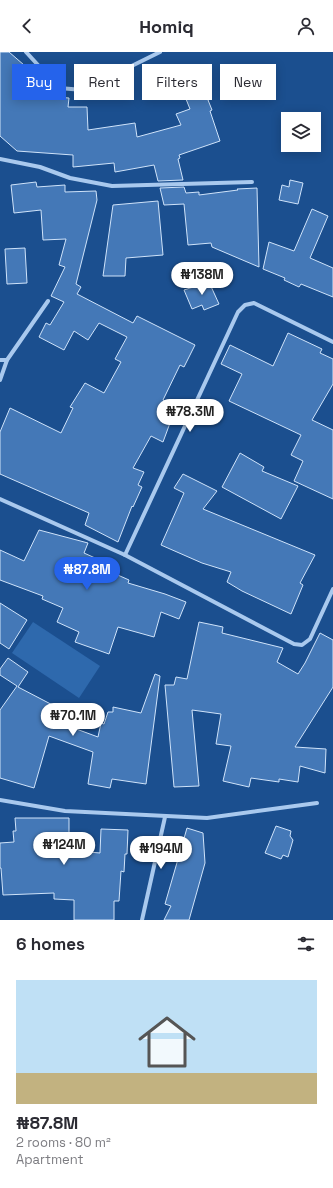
<!DOCTYPE html>
<html lang="en">
<head>
<meta charset="utf-8">
<style>
	body { margin:0; font-family:"Space Grotesk",sans-serif; background:#f7f7f7; color:#2b2b33; height:100vh; display:flex; flex-direction:column; font-size:15px; white-space:nowrap }
	* { box-sizing:border-box; margin:0 }
	p { font-size:13px; color:#7c7c81 }
	.icon { flex:none; width:22px; height:22px; fill:none; stroke:currentColor; stroke-width:2; stroke-linecap:round; stroke-linejoin:round }
	.map { position:relative; height:868px; overflow:hidden }
	.details { display:flex; flex-direction:column; background:#fff; flex:1 }
	.details>* { flex:none }
	.top-card { position:absolute; left:12px; top:12px; width:309px; height:36px; display:flex; gap:8px }
	.tools { position:absolute; left:281px; top:60px; display:grid; gap:8px }
	.tools a { display:grid; place-items:center; width:40px; height:40px; border-radius:0px; background:#fff; box-shadow:0 2px 10px #0003; font-size:20px }
	.price { position:absolute; translate:-50% -34px; padding:0 9px; border-radius:14px; background:#fff; color:#222; font-size:13px; line-height:26px; filter:drop-shadow(0 1px 2px #0008) }
	.price::after { content:''; position:absolute; left:50%; top:24px; width:12px; height:9px; margin-left:-6px; background:inherit; clip-path:polygon(0 0,100% 0,50% 100%) }
	.price.current { background:#2563eb; color:#fff }
	ul { padding:0; list-style:none }
	li { display:grid; align-content:center; gap:8px; height:212px; padding:0 16px }
	li+li { border-top:1px solid #e1e1e2 }
	li span { display:grid; place-items:center; height:124px; border-radius:0px; color:#555 }
	li>.icon { margin-inline-start:auto }
	span .icon { width:72px; height:72px; fill:#fffc; stroke-width:1 }
	li b { font-size:17px }
	h2 { display:flex; justify-content:space-between; align-items:center; height:48px; padding:0 16px; font-size:17px }
	.chip { padding:0 14px; border-radius:0px; background:#fff; box-shadow:0 2px 10px #0003; font-size:14px; line-height:36px }
	.chip.current { background:#2563eb; color:#fff }
	header { display:flex; justify-content:space-between; align-items:center; height:52px; padding:0 16px; background:#fff; font-size:18px; font-weight:600 }
	.map>svg:first-child { display:block }
	.green { fill:#2e69ad }
	.building { fill:#4478b7; stroke:#cfe3fa }
	.lines { fill:none; stroke-linecap:round; stroke-linejoin:round }
	.minor { stroke:#a9c9ee; stroke-width:4 }
</style>
</head>
<body>
<header><svg class="icon" aria-label="back" viewBox="0 0 24 24"><path d="M15 5l-7 7 7 7"/></svg>Homiq<svg class="icon" aria-label="person" viewBox="0 0 24 24"><circle cx="12" cy="8" r="4"/><path d="M4 21q1-7 8-7t8 7"/></svg></header>
<div class="map">
<svg width="333" height="868" viewBox="0 0 333 868">
	<rect width="100%" height="100%" fill="#1b4f8f"/>
	<!-- green -->
	<path class="green" d="M33,570L100,614L79,646L12,601Z"/>
	<!-- building -->
	<g class="building">
		<path d="M0,0H9L24,13L22,15L56,45L69,46L68,55H87L88,78L135,71L137,85L181,73L176,62L190,57L178,27L200,20L210,47L208,48L212,58L210,59L220,89L179,103L180,106L178,107L183,128L158,129L154,113L115,120L114,111L73,115V103L17,99L0,84Z"/>
		<path d="M290,128L303,131L298,152L279,148L282,133L289,135Z"/>
		<path d="M36,130L37,135L65,133V140L96,139L97,148L76,232L81,235L77,242L133,271L137,264L195,293L184,315L180,313L163,348L173,355L165,368L170,371L163,390L151,384L133,416L144,420L138,433L142,435L133,455L132,454L118,490L85,473L89,461L0,422V380L10,356L61,381L73,356L70,355L85,331L104,341L121,310L115,307L127,285L99,271L88,288L74,279L64,298L39,285L46,271L50,273L64,250L51,244L65,215L59,213L66,187L43,188L41,158L14,161L11,133Z"/>
		<path d="M184,135L186,141L199,140V143L238,138L237,137L257,136L259,215L212,195L211,191L188,193L184,152L164,153L160,136Z"/>
		<path d="M158,149L163,203L126,206L125,224H103L113,153Z"/>
		<path d="M312,157L328,164L310,206L333,216V245L301,232L299,235L284,228L285,226L263,217L269,190L294,199Z"/>
		<path d="M25,196L27,231L7,232L5,197Z"/>
		<path d="M209,230L219,252L204,258L202,253L192,257L184,238Z"/>
		<path d="M288,281L322,297L320,301L333,307V332L312,368L333,378V447L294,429L303,409L291,403L301,383L229,349L242,322L221,312L230,293L273,314Z"/>
		<path d="M240,401L264,415L262,419L298,434L281,467L222,435Z"/>
		<path d="M183,422L217,439L203,457L315,503L300,531L303,533L291,562L242,539L227,530L231,520L202,511L161,493L184,441L174,436Z"/>
		<path d="M39,478L88,491L84,501L104,510L102,516L129,528L128,531L165,542L186,550L179,567L161,560L154,585L118,575L109,602L75,590L79,580L57,570L63,556L42,547L43,544L0,528V498L24,509Z"/>
		<path d="M0,551L27,568L9,597L0,591Z"/>
		<path d="M199,570L223,575L222,581L283,596L277,610L298,622L305,611L320,581L333,588V635L295,695L326,697L325,721L300,714L298,730L279,727V730L251,726L249,735L223,729L231,694L216,692L221,662L192,658L199,734L174,735L165,633H174L176,625L187,627Z"/>
		<path d="M8,606L28,620L18,635L66,660L60,671L98,685L101,671L104,672L108,660H113V655L141,661L155,622L160,624L146,732L112,727L110,736L88,732L93,700L49,684L34,736L0,726V658L17,634L0,623V617Z"/>
		<path d="M15,766H69V784H76L77,799L100,801L101,777L128,778L127,802H125L124,820L121,819L119,849H114V868H74V848L54,847V841L3,843L1,816H0V791L14,790L13,779H16Z"/>
		<path d="M276,774L291,779L290,784L293,788L288,805L283,803L281,807L265,801Z"/>
		<path d="M187,776L203,781L205,811L189,868H164L171,854L165,852Z"/>
	</g>
	<g class="lines">
		<!-- minor -->
		<g class="minor">
			<path d="M26,0L59,36L83,38L160,0"/>
			<path d="M0,107L40,115L70,126L112,134L252,130"/>
			<path d="M0,308H7"/>
			<path d="M0,328L7,308L48,249"/>
			<path d="M0,447L125,503L294,592L302,593L310,587L333,537"/>
			<path d="M125,503L238,260L245,253L254,251L333,290"/>
			<path d="M0,748L65,759L207,766L317,751"/>
			<path d="M142,868L165,765"/>
		</g>
	</g>
</svg>
<div class="tools">
<a><svg class="icon" aria-label="layers" viewBox="0 0 24 24"><path d="M12 4l9 5-9 5-9-5zM3 14l9 5 9-5"/></svg></a>
</div>
<b class="price" style="left:202px;top:244px">₦138M</b>
<b class="price" style="left:190px;top:381px">₦78.3M</b>
<b class="price current" style="left:87px;top:539px">₦87.8M</b>
<b class="price" style="left:73px;top:685px">₦70.1M</b>
<b class="price" style="left:64px;top:814px">₦124M</b>
<b class="price" style="left:161px;top:818px">₦194M</b>
<div class="top-card">
<a class="chip current">Buy</a>
<a class="chip">Rent</a>
<a class="chip">Filters</a>
<a class="chip">New</a>
</div>
</div>
<section class="details">
<h2>6 homes<svg class="icon" aria-label="filters" viewBox="0 0 24 24"><path d="M4 7h16M4 17h16"/><circle cx="9" cy="7" r="2"/><circle cx="15" cy="17" r="2"/></svg></h2>
<ul>
<li><span style="background:linear-gradient(#bfe0f5 75%,#c2b280 0)"><svg class="icon" aria-label="home" viewBox="0 0 24 24"><path d="M3 11l9-7 9 7M6 9v11h12V9"/></svg></span><div><b>₦87.8M</b><p>2 rooms · 80 m²</p><p>Apartment</p></div></li>
</ul>
</section>
</body>
</html>
